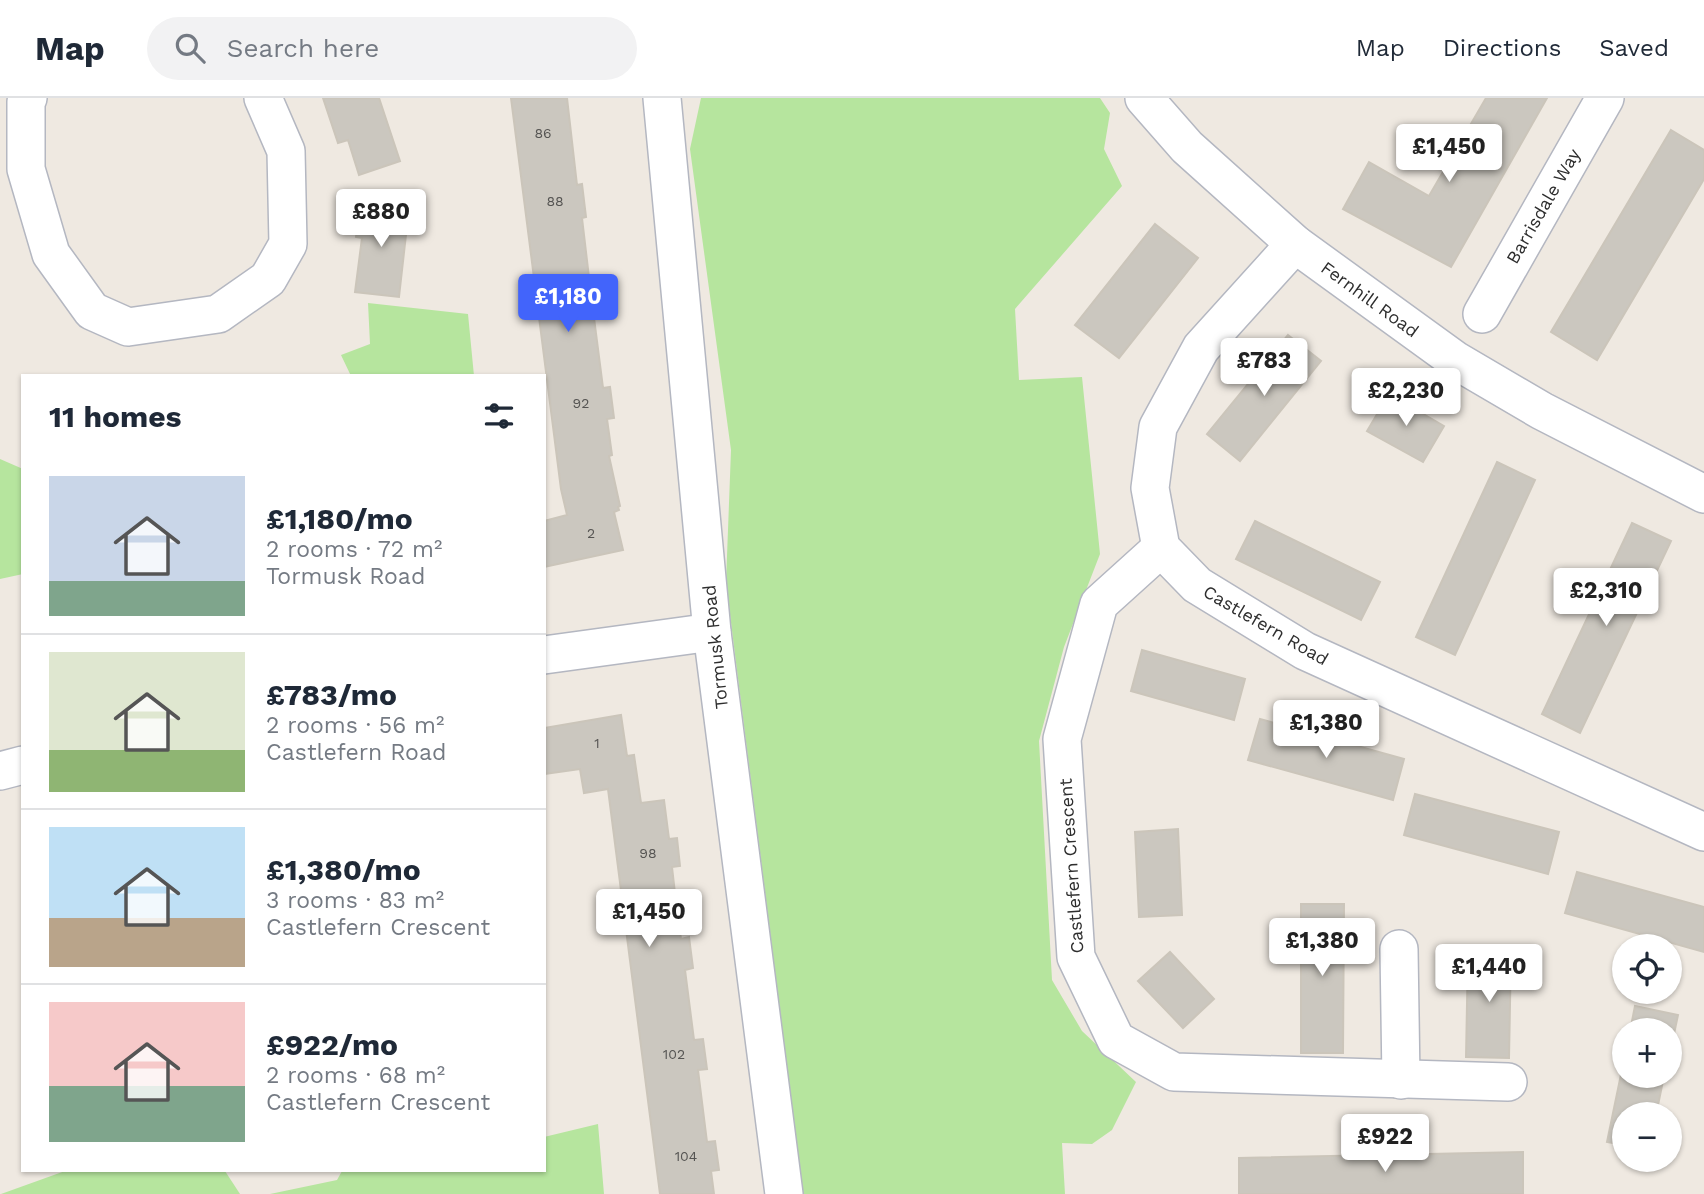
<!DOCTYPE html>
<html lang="en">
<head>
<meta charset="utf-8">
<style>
	body { margin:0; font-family:"Work Sans",sans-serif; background:#f2f2f3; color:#1f2937; height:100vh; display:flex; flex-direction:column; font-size:26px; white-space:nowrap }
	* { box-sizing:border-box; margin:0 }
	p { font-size:23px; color:#747a83 }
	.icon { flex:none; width:38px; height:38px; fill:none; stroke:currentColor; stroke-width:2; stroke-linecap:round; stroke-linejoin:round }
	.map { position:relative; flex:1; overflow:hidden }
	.details { position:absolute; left:21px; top:276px; width:525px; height:798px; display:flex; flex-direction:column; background:#fff; border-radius:0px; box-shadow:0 2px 5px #0004 }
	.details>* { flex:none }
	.fabs { position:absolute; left:1612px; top:836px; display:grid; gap:14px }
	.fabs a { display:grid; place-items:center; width:70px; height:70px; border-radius:50%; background:#fff; box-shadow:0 2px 5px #0004; font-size:35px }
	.price { position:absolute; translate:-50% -60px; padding:0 16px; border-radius:7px; background:#fff; color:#222; font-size:23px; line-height:46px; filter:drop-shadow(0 2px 4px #0008) }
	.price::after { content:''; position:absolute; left:50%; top:42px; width:21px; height:16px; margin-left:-10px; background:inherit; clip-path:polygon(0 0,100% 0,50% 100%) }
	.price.on { background:#4264fb; color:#fff }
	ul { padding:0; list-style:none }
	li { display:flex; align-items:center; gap:21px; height:175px; padding:0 28px }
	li+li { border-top:2px solid #e0e1e3 }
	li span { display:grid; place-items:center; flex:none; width:196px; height:140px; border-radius:0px; color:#555 }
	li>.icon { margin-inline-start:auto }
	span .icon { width:84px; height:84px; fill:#fffc; stroke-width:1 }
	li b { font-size:30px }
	h2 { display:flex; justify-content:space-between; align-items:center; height:84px; padding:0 28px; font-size:30px }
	header { display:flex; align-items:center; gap:42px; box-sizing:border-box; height:98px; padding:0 35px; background:#fff; border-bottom:2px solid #e0e1e3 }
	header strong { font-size:33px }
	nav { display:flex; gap:38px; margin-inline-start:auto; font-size:24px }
	.search { width:490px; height:63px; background:#f2f2f3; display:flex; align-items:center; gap:18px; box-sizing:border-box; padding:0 24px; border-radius:38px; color:#747a83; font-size:26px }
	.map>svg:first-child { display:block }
	.green { fill:#b6e59e }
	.building { fill:#cbc7bf; stroke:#cbc5ba; stroke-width:2 }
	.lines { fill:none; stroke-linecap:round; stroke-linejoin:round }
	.minor-casing { stroke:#b4b7c1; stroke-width:40 }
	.minor { stroke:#fff; stroke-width:37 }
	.labels { text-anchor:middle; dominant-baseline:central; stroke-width:6; stroke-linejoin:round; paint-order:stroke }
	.number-label { font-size:14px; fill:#555452 }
	.street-label { font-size:18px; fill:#2e2e2e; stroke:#fff }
</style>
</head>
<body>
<header>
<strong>Map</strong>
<div class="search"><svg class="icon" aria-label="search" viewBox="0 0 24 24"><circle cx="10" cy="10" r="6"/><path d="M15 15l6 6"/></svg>Search here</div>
<nav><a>Map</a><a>Directions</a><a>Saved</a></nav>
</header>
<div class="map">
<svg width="1704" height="1096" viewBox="0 0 1704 1096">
	<rect width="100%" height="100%" fill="#efe9e1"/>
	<!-- green -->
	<g class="green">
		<path d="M701,0H1100L1110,15L1104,51L1122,88L1015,211L1019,282L1082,279L1100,456L1064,549L1039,643L1052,882L1082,933L1136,984L1112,1032L1092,1046L1062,1045L1065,1096H803L726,485L731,352L690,51Z"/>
		<path d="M368,205L468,216L474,278H351L341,257L370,246Z"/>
		<path d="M0,361L23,371V476L0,481Z"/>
		<path d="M598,1026L604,1096H270L337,1082L342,1073H544V1039Z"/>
		<path d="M65,1073H225L240,1096H1Z"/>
	</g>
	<!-- building -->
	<g class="building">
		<path d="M323,0H379L400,63L359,77L348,42L338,45Z"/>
		<path d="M511,0H567L577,87L582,86L586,119L582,120L590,188L595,187L599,219L594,220L603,290L610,289L614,320L607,321L612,357L609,358L620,408L618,409L619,412L614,414L623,452L544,469V423L567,417L561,391Z"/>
		<path d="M1486,0H1547L1451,169L1343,111L1369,64L1429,98Z"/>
		<path d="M1671,32L1704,52V81L1597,262L1551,234Z"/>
		<path d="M360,104L409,110L399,199L355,194L362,140L356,139Z"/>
		<path d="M1155,126L1198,160L1119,260L1075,227Z"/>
		<path d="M1288,237L1321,263L1240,363L1207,336Z"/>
		<path d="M1389,296L1444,328L1423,364L1367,333Z"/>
		<path d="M1497,364L1535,382L1455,557L1416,539Z"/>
		<path d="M1255,423L1380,484L1361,522L1236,461Z"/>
		<path d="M1632,425L1671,443L1580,635L1542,616Z"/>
		<path d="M1142,552L1245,581L1234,622L1131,593Z"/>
		<path d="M621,617L627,658L634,657L641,705L664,702L669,741L677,740L680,768L672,769L676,804L681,841L689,839L693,870L685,872L694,942L703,941L707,971L698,972L707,1044L715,1043L719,1072L711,1073L714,1096H660L608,691L584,695L580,671L544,676V630Z"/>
		<path d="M1260,621L1404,661L1393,702L1248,662Z"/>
		<path d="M1415,696L1559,734L1548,776L1404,737Z"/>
		<path d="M1178,731L1182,817L1139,819L1135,734Z"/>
		<path d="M1577,774L1704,809V854L1565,815Z"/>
		<path d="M1301,806H1344L1343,955H1301Z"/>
		<path d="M1468,853H1511L1509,960L1466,959Z"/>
		<path d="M1170,854L1214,901L1183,930L1138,883Z"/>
		<path d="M1635,908L1678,917L1670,955V933H1630Z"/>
		<path d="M1624,962V978H1664L1656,1017H1624V1047L1607,1044Z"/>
		<path d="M1523,1054V1096H1239V1060Z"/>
	</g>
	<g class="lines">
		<!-- minor casing -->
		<g class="minor-casing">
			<g id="minor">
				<path d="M28,0L26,4V71L51,156L92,213L128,229L218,216L268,181L288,146L286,53L263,0"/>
				<path d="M662,0L712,534L784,1096"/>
				<path d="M1144,0L1187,49L1295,146L1455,262L1542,313L1704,396"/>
				<path d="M1295,146L1201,250L1158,329L1150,390L1161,450L1197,487L1305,553L1704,734"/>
				<path d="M1482,216L1605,0"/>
				<path d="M1161,450L1099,506L1062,641L1076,859L1116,942L1174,974L1508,984"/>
				<path d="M544,557L712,534"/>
				<path d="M0,673L23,667"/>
				<path d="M1399,851L1401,982"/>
			</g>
		</g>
		<!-- minor -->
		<use href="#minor" class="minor"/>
	</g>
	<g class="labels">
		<!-- number labels -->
		<g class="number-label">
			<text x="543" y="35">86</text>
			<text x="555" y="103">88</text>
			<text x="581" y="305">92</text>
			<text x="591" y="435">2</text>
			<text x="597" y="645">1</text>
			<text x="648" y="755">98</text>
			<text x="674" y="956">102</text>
			<text x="686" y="1058">104</text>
		</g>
		<!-- street labels -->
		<g class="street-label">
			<text transform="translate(1543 108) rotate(-60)">Barrisdale Way</text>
			<text transform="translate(1370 201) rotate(36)">Fernhill Road</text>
			<text transform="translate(1266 527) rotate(30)">Castlefern Road</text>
			<text transform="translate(715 549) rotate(-96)">Tormusk Road</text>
			<text transform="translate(1071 768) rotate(-94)">Castlefern Crescent</text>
		</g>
	</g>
</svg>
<div class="fabs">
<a><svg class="icon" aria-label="locate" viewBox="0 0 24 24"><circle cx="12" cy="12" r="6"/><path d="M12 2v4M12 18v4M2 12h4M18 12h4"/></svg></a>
<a>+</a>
<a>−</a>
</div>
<b class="price" style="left:1449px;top:86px">£1,450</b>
<b class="price" style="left:381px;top:151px">£880</b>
<b class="price on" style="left:568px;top:236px">£1,180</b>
<b class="price" style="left:1264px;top:300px">£783</b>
<b class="price" style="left:1406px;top:330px">£2,230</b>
<b class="price" style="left:1606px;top:530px">£2,310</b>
<b class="price" style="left:1326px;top:662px">£1,380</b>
<b class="price" style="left:649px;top:851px">£1,450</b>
<b class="price" style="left:1322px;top:880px">£1,380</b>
<b class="price" style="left:1489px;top:906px">£1,440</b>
<b class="price" style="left:1385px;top:1076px">£922</b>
<section class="details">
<h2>11 homes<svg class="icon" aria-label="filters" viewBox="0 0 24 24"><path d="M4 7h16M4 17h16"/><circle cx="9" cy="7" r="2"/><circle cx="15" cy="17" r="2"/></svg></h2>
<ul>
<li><span style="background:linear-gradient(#c9d6e8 75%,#7fa58c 0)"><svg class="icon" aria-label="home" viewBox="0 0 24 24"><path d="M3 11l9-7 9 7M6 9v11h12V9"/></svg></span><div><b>£1,180/mo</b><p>2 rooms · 72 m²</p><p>Tormusk Road</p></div></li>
<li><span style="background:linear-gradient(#dfe7d0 70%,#8fb573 0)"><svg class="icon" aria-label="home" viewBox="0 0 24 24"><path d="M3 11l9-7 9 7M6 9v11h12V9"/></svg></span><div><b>£783/mo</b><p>2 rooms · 56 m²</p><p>Castlefern Road</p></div></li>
<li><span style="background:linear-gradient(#bfe0f5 65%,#b9a48a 0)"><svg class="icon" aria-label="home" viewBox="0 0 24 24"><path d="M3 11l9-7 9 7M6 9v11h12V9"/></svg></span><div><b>£1,380/mo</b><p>3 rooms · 83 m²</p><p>Castlefern Crescent</p></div></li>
<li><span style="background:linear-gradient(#f6c9c9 60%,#7fa58c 0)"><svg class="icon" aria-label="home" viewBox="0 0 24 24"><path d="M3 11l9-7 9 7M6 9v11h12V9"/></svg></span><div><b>£922/mo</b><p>2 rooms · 68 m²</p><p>Castlefern Crescent</p></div></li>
</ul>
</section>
</div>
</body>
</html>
